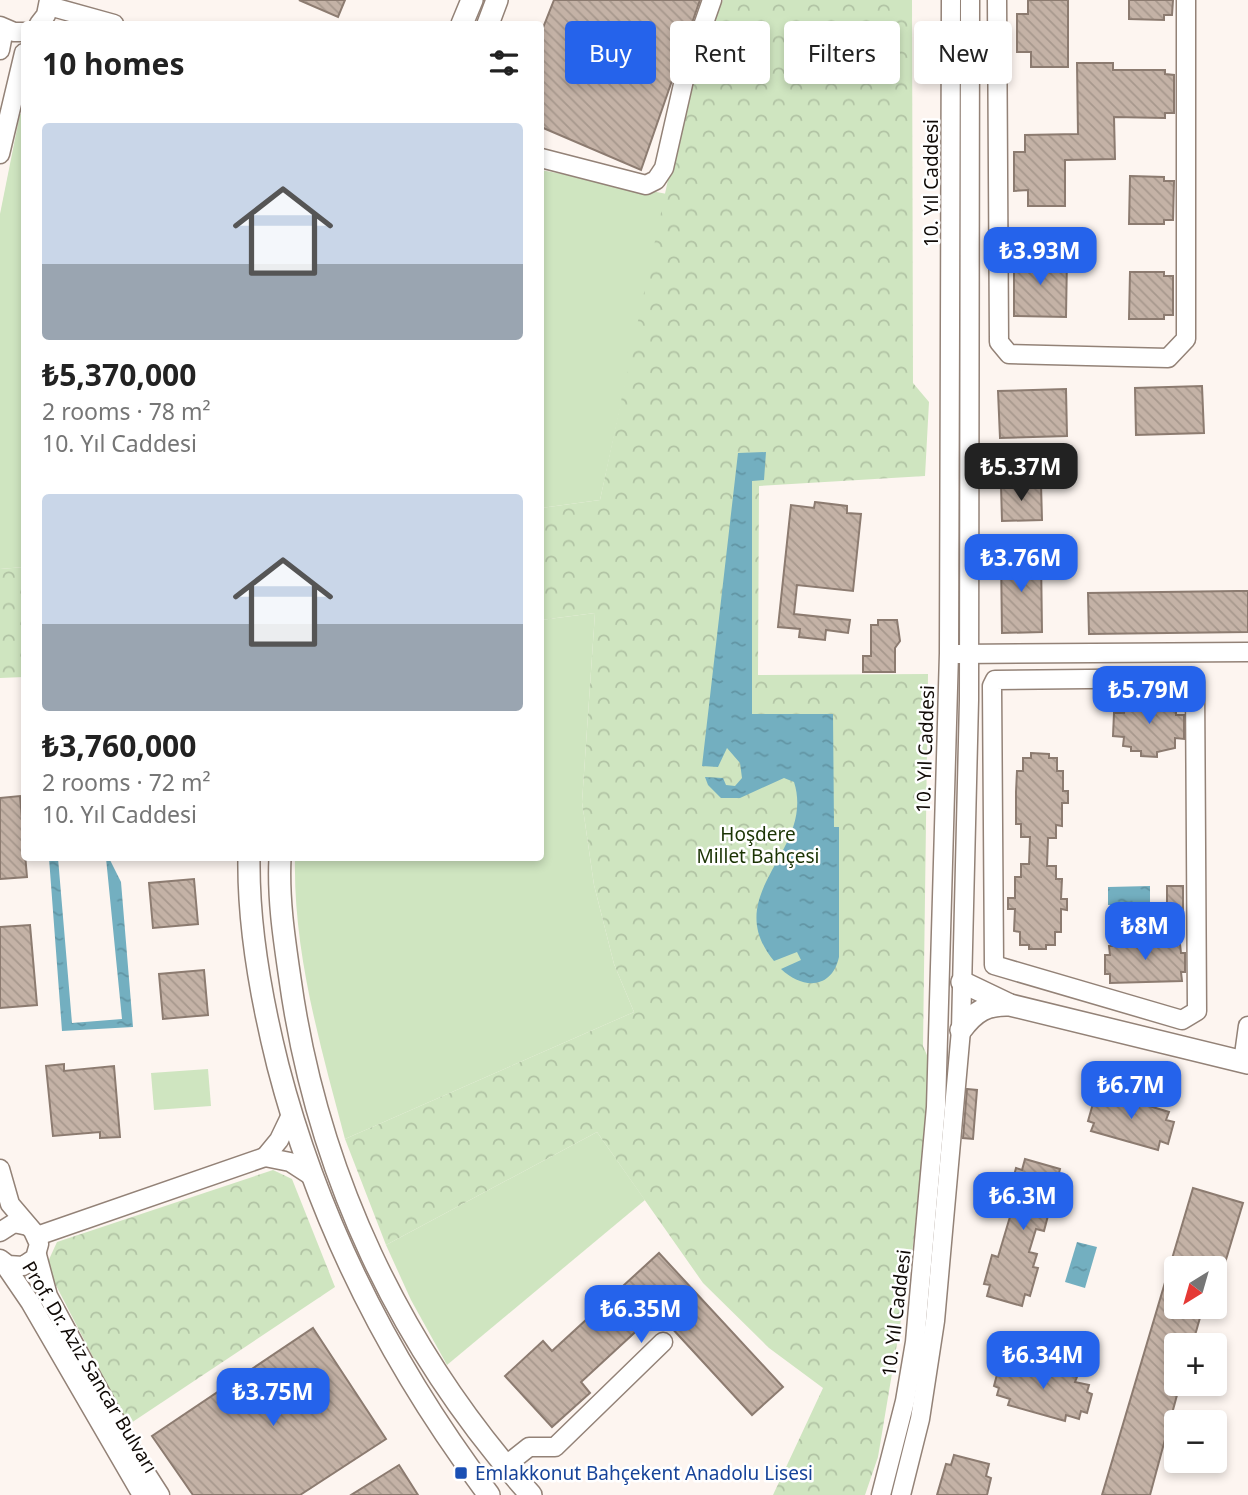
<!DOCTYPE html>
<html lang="en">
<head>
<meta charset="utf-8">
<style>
	body { margin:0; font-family:"Noto Sans",sans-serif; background:#f2f2f2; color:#222; height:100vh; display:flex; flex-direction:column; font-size:26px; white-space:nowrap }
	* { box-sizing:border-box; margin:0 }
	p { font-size:23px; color:#767676 }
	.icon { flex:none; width:38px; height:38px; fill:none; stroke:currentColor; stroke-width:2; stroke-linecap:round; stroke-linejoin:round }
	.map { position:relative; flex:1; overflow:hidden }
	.details { position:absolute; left:21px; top:21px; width:523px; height:840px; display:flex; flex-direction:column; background:#fff; border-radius:7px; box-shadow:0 4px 10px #0003 }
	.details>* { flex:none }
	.top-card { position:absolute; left:565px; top:21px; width:578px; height:63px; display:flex; gap:14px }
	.needle { width:46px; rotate:217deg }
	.tools { position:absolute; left:1164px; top:1256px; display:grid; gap:14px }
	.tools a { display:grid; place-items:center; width:63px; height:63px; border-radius:7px; background:#fff; box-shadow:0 4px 10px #0003; font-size:35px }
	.price { position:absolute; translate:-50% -60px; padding:0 16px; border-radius:14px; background:#2563eb; color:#fff; font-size:23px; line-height:46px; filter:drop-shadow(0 2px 4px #0008) }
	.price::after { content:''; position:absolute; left:50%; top:42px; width:21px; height:16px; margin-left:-10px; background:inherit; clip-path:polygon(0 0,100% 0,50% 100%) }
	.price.on { background:#222; color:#fff }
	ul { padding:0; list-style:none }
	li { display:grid; align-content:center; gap:14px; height:371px; padding:0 21px }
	li span { display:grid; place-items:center; height:217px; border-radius:7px; color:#555 }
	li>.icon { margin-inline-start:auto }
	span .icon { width:126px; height:126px; fill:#fffc; stroke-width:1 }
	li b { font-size:30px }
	h2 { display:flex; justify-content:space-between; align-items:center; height:84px; padding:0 21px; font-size:30px }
	.pill { padding:0 24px; border-radius:7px; background:#fff; box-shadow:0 4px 10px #0003; font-size:24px; line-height:63px }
	.pill.on { background:#2563eb; color:#fff }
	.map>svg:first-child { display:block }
	.grass { fill:#cfe5c0 }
	.forest { fill:url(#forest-crowns) }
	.water { fill:url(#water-ripples) }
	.building { fill:url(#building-back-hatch); stroke:#8c7b70; stroke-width:2 }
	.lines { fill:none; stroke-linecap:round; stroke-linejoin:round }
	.minor-casing { stroke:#938277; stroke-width:21 }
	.major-casing { stroke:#938277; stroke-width:24 }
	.minor { stroke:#fff; stroke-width:18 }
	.major { stroke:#fff; stroke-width:21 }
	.transit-dot { fill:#1a4fb4; stroke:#fff; stroke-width:2.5 }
	.labels { text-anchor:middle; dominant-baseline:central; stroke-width:5; stroke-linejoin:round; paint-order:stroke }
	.street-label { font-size:19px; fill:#100a06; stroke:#fff }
	.park-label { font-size:19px; fill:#1b3404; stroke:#fff }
	.transit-label { font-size:19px; fill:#164399; stroke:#fff; text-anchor:start }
</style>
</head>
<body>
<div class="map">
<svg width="1248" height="1495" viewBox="0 0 1248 1495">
	<defs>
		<pattern id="forest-crowns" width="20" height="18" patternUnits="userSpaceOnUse" patternTransform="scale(1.75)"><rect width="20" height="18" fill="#cfe5c0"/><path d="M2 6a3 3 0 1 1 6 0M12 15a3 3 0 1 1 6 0" fill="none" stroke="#b1c3a4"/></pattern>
		<pattern id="water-ripples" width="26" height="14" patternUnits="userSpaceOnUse" patternTransform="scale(1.75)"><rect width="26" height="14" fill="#73afc0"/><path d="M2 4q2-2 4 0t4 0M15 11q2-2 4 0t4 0" fill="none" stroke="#6295a4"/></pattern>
		<pattern id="building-back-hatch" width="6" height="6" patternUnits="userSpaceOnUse" patternTransform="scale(1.75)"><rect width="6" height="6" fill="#c4b2a6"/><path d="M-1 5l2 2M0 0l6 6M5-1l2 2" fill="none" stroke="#a7988d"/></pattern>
	</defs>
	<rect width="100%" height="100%" fill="#fdf5f0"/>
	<!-- grass -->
	<g class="grass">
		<path d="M20,114L24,115V567L0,569V214Z"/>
		<path d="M541,170L667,194L600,500L541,508Z"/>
		<path d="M595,613L582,802L594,885L614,964L634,1012L345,1139C321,1048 293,953 295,858H541V620Z"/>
		<path d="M208,1069L211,1106L154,1110L151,1073Z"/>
		<path d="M597,1132L645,1200L447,1365L411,1300L386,1245Z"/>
	</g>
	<!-- forest -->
	<g class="forest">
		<path d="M723,0H912L913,383L929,402L925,476L759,486L758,675L928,674L923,1046L933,1069L912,1254L878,1457L865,1495H773L823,1388L769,1348L703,1283L597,1132L386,1245L345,1139L634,1012L614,964L594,885L582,802L595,613L541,620V508L600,500L690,76Z"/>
		<path d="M24,567V677L0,678V569Z"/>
		<path d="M273,1170L292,1179L335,1287L128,1425L46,1266L57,1242Z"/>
	</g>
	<!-- water -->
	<g class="water">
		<path d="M766,452L764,480L752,481V714H833L834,827H839V957C832,989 803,990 781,969L801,960L797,952L774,961C718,893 816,851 794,782L784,778L740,798H721L708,785L705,777L723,778L726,785L735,786L742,778L740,763L727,748L718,767L702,766L738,453Z"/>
		<path d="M49,858H58L72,1023L122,1019L106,858H109L121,882L133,1027L62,1031Z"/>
		<path d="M1150,886V905H1108V887Z"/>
		<path d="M1077,1242L1097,1247L1085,1288L1065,1282Z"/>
	</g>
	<!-- building -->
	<g class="building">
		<path d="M299,0H345L338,17Z"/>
		<path d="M554,0H700L641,170L541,127V33Z"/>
		<path d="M1028,0H1068V67H1031V52H1017V14H1028Z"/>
		<path d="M1129,0H1173L1172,15H1164V20L1129,19Z"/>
		<path d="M1077,63H1113V70H1165V74L1174,75V113H1165V118L1114,117L1115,159L1065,160V206H1028V190L1014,191V152H1025V135L1078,134Z"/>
		<path d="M1130,176L1164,177V181H1174L1173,220H1164V224H1129Z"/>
		<path d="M1014,258H1067L1066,317L1014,316Z"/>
		<path d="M1130,272H1164V276H1173V315H1164V319H1129Z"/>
		<path d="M1202,386L1204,433L1136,435L1135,388Z"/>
		<path d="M1066,389L1067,436L1000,438L998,391Z"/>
		<path d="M1041,484L1042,520L1002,521L1001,485Z"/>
		<path d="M815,502L847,506V513L861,514L853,591L797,585L794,614L850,620L848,633L826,630L825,640L799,637L800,629L778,627L791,505L814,508Z"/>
		<path d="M1001,555H1041L1042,632L1002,633Z"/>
		<path d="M1237,591H1248V632L1089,634L1088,593Z"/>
		<path d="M878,620H897L900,641L895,648V672H863V656H871V625H878Z"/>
		<path d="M1143,695H1159L1158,701L1176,705V715H1184V739L1175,738V748L1157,752V757L1141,756V751H1131V747L1123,746L1124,737L1113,736L1114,713H1124L1125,704L1143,700Z"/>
		<path d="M1031,753L1049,754V758H1057V771H1063V791H1068V803H1062V826L1056,825V838H1048L1047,866H1056V879H1062L1061,899H1067V910L1061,909V932H1055V945H1046V949H1029V945H1020V932L1014,931L1015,909H1008V898H1015V877H1021V864H1029L1030,837H1021V824H1016V792L1017,771H1023V758H1031Z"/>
		<path d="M20,796L27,877L0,879V798Z"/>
		<path d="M194,879L198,924L153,928L149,883Z"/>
		<rect x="1167" y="886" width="16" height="24"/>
		<path d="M30,925L37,1005L0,1008V927Z"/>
		<path d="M1163,939H1174V944H1180L1181,953H1185V972H1181L1182,981L1110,983V974H1105V955H1110L1109,946H1116V941L1127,940V944L1163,943Z"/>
		<path d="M204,970L208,1015L163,1019L159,974Z"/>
		<path d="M64,1064V1071L114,1066L120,1137L100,1138V1132L53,1136L46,1066Z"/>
		<path d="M967,1089L977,1090L973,1139L963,1138Z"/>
		<path d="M1103,1092L1169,1112L1166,1120L1174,1122L1168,1144L1160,1141L1158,1150L1091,1131L1094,1123L1088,1121L1094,1100L1100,1102Z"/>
		<path d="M1025,1159L1060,1169L1057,1181L1062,1182L1055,1209L1050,1208L1044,1231L1036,1229L1029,1252L1037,1254L1033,1267L1038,1268L1030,1296L1025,1294L1022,1306L987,1296L990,1285L984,1284L992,1255L998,1257L1015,1200L1008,1198L1016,1168L1022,1170Z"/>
		<path d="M1193,1188L1243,1203L1222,1273L1214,1269H1176V1307H1203L1192,1346H1176V1384H1180L1150,1495H1102Z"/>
		<path d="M659,1253L783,1387L752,1415L657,1312L581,1382L590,1393L552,1427L505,1376L543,1341L552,1351Z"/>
		<path d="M313,1328L386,1439L300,1495H193L152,1436Z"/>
		<path d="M1020,1361L1077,1377L1075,1382L1089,1385L1087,1392L1092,1394L1087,1413L1081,1411L1079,1419L1066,1415L1065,1421L1008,1405L1010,1399L997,1395L999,1388L994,1386L999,1367L1005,1369L1007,1362L1019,1365Z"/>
		<path d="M954,1455L989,1464L986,1476L991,1478L987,1495H937L946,1464L951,1465Z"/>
		<path d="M399,1465L418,1495H351Z"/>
	</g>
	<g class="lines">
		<!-- minor casing -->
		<g class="minor-casing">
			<g id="minor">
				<path d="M997,0L999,342L1009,354L1168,358L1186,339V0"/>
				<path d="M49,6L114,24"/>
				<path d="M39,24L46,15L49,0"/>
				<path d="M0,26L14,32H24"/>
				<path d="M0,50L4,29"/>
				<path d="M0,154L24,53"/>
				<path d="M541,158L646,185L656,180L664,168L684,80L712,0"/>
				<path d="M958,654L1248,652"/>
				<path d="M1183,678L1195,682L1197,1011L1182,1020L994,965L992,686L995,680Z"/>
				<path d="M1243,1062L1248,1026"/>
				<path d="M291,1115L279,1140L265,1157L290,1162L310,1175"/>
				<path d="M0,1169L10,1204L33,1231L39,1244L35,1258L23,1266L8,1265L0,1259"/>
				<path d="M0,1232L14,1223L28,1226"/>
				<path d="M37,1236L265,1157"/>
				<path d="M37,1255L48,1296L133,1453L160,1495"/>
				<path d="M2,1261L30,1302L142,1495"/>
				<path d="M505,1466L529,1447H555L663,1342"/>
				<path d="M881,1495L905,1401L915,1342L936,1107L949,653L951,0"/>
				<path d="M901,1495L920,1419L935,1321L961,1030L969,700L970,0"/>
			</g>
		</g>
		<!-- major casing -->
		<g class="major-casing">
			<g id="major">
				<path d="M462,24L472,0"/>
				<path d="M488,24L497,0"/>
				<path d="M249,858C248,928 261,998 278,1066C319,1224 391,1365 489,1495"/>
				<path d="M280,858C278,899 284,938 290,979C317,1173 400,1349 531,1495"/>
				<path d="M962,982L1008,1004"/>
				<path d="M961,1030C975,1011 987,1004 1010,1005L1248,1063"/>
			</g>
		</g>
		<!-- minor -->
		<use href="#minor" class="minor"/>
		<!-- major -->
		<use href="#major" class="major"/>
	</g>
	<!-- markers -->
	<rect class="transit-dot" x="454" y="1466" width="14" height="14" rx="3.5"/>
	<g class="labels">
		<!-- street labels -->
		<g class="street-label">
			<text transform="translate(931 183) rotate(-90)">10. Yıl Caddesi</text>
			<text transform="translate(925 749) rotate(-88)">10. Yıl Caddesi</text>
			<text transform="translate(896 1313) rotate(-83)">10. Yıl Caddesi</text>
			<text transform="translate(90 1367) rotate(59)">Prof. Dr. Aziz Sancar Bulvarı</text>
		</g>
		<!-- park labels -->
		<g class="park-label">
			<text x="758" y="834">Hoşdere<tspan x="758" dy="22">Millet Bahçesi</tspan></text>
		</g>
		<!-- transit labels -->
		<g class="transit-label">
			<text x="475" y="1473">Emlakkonut Bahçekent Anadolu Lisesi</text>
		</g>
	</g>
</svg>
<div class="tools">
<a><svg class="needle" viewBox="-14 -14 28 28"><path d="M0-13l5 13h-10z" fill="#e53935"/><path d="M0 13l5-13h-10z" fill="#767676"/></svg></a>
<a>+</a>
<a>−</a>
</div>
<b class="price" style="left:1040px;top:287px">₺3.93M</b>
<b class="price on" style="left:1021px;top:503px">₺5.37M</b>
<b class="price" style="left:1021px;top:594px">₺3.76M</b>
<b class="price" style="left:1149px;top:726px">₺5.79M</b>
<b class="price" style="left:1145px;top:962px">₺8M</b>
<b class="price" style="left:1131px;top:1121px">₺6.7M</b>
<b class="price" style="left:1023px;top:1232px">₺6.3M</b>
<b class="price" style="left:641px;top:1345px">₺6.35M</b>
<b class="price" style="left:1043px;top:1391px">₺6.34M</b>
<b class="price" style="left:273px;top:1428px">₺3.75M</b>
<div class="top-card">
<a class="pill on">Buy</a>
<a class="pill">Rent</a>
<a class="pill">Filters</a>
<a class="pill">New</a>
</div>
<section class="details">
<h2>10 homes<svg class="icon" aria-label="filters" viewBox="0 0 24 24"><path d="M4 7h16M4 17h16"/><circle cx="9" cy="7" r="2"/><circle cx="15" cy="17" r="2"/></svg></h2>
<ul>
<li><span style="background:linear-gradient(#c9d6e8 65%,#9aa5b1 0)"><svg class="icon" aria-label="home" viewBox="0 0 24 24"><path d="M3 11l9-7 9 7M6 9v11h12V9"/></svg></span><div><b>₺5,370,000</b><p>2 rooms · 78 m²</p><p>10. Yıl Caddesi</p></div></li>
<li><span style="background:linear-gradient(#c9d6e8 60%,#9aa5b1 0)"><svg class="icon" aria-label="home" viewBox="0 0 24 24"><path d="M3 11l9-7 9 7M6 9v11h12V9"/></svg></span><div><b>₺3,760,000</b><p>2 rooms · 72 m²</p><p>10. Yıl Caddesi</p></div></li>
</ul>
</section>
</div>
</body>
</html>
